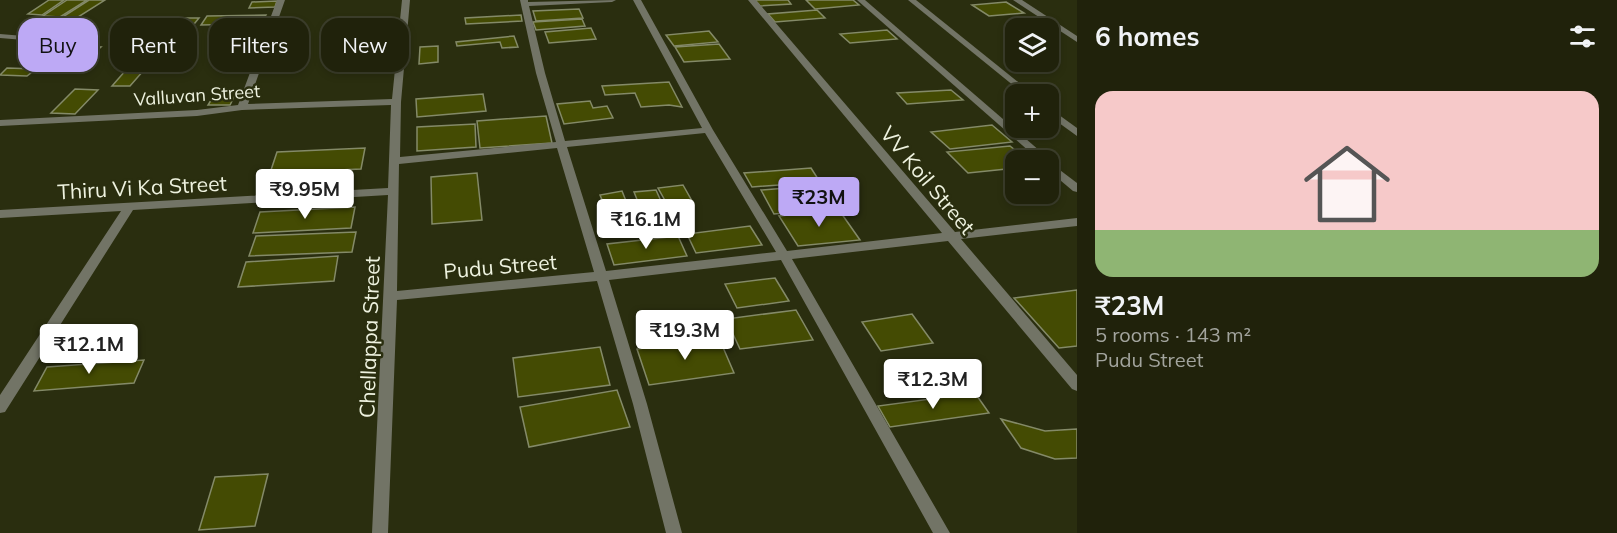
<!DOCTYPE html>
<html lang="en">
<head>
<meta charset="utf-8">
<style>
	body { margin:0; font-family:Mulish,sans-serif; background:#282a14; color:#f1f3f6; height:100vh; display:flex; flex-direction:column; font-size:22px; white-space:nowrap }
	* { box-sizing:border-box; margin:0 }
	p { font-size:20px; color:#a2a49d }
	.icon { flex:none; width:33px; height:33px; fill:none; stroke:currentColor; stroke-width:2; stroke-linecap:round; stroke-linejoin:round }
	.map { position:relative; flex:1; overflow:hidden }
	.details { display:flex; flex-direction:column; background:#20220b; width:540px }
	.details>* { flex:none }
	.top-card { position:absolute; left:18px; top:18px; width:570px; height:54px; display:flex; gap:12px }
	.controls { position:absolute; left:1005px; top:18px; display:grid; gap:12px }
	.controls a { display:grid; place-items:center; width:54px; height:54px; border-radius:12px; background:#20220b; box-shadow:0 3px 9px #0003,0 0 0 2px #3d3f2c; font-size:30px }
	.price { position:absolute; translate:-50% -51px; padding:0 14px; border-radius:6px; background:#fff; color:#222; font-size:20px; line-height:39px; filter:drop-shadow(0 2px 3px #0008) }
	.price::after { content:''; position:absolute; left:50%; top:36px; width:18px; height:14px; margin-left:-9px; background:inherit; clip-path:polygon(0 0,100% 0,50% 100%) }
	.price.active { background:#bda9f5; color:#111 }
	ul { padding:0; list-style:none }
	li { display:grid; align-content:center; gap:12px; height:318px; padding:0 18px }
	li+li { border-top:2px solid #3d3f2c }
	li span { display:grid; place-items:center; height:186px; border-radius:18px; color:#555 }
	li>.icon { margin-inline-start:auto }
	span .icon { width:108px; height:108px; fill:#fffc; stroke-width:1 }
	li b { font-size:26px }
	h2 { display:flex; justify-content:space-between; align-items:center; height:72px; padding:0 18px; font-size:26px }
	.chip { padding:0 21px; border-radius:18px; background:#20220b; box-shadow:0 3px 9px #0003,0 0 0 2px #3d3f2c; font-size:21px; line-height:54px }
	.chip.active { background:#bda9f5; color:#111 }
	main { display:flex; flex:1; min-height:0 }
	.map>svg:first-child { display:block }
	.building { fill:#444b03; stroke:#848a68; stroke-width:1.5 }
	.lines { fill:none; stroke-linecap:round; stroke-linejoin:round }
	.street { fill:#727466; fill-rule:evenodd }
	.labels { text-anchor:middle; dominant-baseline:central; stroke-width:5; stroke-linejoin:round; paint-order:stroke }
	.far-street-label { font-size:18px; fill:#eef2df; stroke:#2a2e0f }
	.street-label { font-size:21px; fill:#eef2df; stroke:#2a2e0f }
</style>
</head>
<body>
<main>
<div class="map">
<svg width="1077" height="533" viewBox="0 0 1077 533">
	<rect width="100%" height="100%" fill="#2a2e0f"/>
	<!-- building -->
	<g class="building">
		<path d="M49,0H64L42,15L28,14Z"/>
		<path d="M67,0H87L60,17L43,16Z"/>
		<path d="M89,0H105L75,19L61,18Z"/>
		<path d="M755,0H788L791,4L760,6Z"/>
		<path d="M806,0H853L859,5L815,9Z"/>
		<path d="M277,1L275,7L249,8L252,2Z"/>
		<path d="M1006,2L1024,13L989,16L972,5Z"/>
		<path d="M579,9L583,18L536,21L533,11Z"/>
		<path d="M817,10L825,18L775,22L768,14Z"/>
		<path d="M266,15L258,29H241L244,24L201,25L207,16Z"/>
		<path d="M521,15L522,21L466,24L465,18Z"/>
		<path d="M171,18H199L190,29H162Z"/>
		<path d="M582,19L585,26L536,30L533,22Z"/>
		<path d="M591,28L596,39L549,43L545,32Z"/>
		<path d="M887,30L897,39L850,43L840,34Z"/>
		<path d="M709,31L718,42L674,46L666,35Z"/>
		<path d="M308,34L306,44L268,47L271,36Z"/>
		<path d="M514,36L518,47L502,48L500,42L457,46L456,42Z"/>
		<path d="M344,37L389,38L386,43L341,42Z"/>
		<path d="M719,44L730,59L684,62L675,47Z"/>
		<path d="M71,46L101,47L90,57L60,56Z"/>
		<path d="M438,46V62L419,64L420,47Z"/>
		<path d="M340,51L388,53L383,64L334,62Z"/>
		<path d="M7,68L36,69L27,76L0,75Z"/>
		<path d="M126,70H144L130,86H112Z"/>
		<path d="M669,82L682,107L669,105L641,107L635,93L605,95L602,86Z"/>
		<path d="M75,89L98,90L75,114L51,113Z"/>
		<path d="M218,89H238L230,105H208Z"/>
		<path d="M951,90L963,100L907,104L897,93Z"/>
		<path d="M483,94L486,111L417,117L416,99Z"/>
		<path d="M590,101L593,108L607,106L613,118L564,124L557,104Z"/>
		<path d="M546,116L552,143L480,148L477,121Z"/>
		<path d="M475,124L476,147L417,151V127Z"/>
		<path d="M992,125L1012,142L950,149L931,132Z"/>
		<path d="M1010,146L1027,160H1016V168L968,173L947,152Z"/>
		<path d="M365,148L361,169L270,173L277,152Z"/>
		<path d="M811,168L820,182L752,187L744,173Z"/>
		<path d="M477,173L482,220L432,224L431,177Z"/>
		<path d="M683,185L692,201L667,204L658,188Z"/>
		<path d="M824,185L840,208L774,214L761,190Z"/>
		<path d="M656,190L665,210L642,212L634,192Z"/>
		<path d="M622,191L630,211L608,214L600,195Z"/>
		<path d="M355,207L351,228L253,233L260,212Z"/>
		<path d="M839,210L860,240L798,246L779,216Z"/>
		<path d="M750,226L762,245L696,253L687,234Z"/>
		<path d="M356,232L352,252L249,256L256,236Z"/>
		<path d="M678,236L687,256L614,265L607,244Z"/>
		<path d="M338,256L334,281L238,287L246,262Z"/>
		<path d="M775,278L789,301L737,308L725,284Z"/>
		<path d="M1077,290V346L1059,348L1014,298Z"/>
		<path d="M796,310L813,340L740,349L726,319Z"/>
		<path d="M912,314L933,343L881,351L862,322Z"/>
		<path d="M719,338L734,373L649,385L637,349Z"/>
		<path d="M600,347L610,385L518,397L513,358Z"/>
		<path d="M144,360L134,383L34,391L47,367Z"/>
		<path d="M617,390L630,427L529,447L520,407Z"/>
		<path d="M975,393L989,413L890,427L878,406Z"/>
		<path d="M1001,419L1045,431L1077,429V458L1055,459L1021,448Z"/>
		<path d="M268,474L255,526L199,530L215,477Z"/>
	</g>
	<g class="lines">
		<!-- street -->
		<g class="street">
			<path d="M277,0H285L248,104L392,99L402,0H410L401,102L400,157L556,142L536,73L520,0H528V2L616,0L612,2L529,6L545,73L565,141L702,128L633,0H641L713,130L787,251L942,233L748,0H756L955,232L1077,218V226L961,239L1077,375V391L1072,389L948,241L792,259L950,533H933L781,260L609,280L647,404L682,533H666L633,404L597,281L397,300L388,533H372L388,195L133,210L5,412L0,413V395L121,211L0,218V210L388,188L391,105L242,110L197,116L0,126V120L197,110L238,105ZM705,133L776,252L606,271L567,147ZM557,148L594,272L397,291L399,164Z"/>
			<path d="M857,0H865L1048,158L1049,160L1048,161L1039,160Z"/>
			<path d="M908,0H916L1033,94H1024Z"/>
			<path d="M1013,0H1022L1077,36V42Z"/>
			<path d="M0,34L60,39L64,41L60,43L0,38Z"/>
			<path d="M1048,107L1077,128V136L1048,115Z"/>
			<path d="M1048,161L1077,183V192L1073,191L1048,170Z"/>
		</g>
	</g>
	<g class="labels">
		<!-- far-street labels -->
		<g class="far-street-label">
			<text transform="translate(197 95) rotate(-4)">Valluvan Street</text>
		</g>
		<!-- street labels -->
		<g class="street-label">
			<text transform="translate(928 180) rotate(50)">VV Koil Street</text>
			<text transform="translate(142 187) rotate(-3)">Thiru Vi Ka Street</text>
			<text transform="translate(500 266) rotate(-5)">Pudu Street</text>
			<text transform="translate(369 337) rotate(-88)">Chellappa Street</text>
		</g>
	</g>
</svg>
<div class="controls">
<a><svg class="icon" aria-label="layers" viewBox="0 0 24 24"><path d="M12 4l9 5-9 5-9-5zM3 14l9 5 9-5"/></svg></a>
<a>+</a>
<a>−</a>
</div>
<b class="price" style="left:305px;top:220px">₹9.95M</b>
<b class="price active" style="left:819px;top:228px">₹23M</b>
<b class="price" style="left:646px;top:250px">₹16.1M</b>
<b class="price" style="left:685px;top:361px">₹19.3M</b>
<b class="price" style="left:89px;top:375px">₹12.1M</b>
<b class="price" style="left:933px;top:410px">₹12.3M</b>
<div class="top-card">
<a class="chip active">Buy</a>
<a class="chip">Rent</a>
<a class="chip">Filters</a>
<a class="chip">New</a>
</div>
</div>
<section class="details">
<h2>6 homes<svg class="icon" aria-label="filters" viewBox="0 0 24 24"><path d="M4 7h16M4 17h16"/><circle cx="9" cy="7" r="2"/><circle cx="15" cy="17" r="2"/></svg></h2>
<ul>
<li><span style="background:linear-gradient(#f6c9c9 75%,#8fb573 0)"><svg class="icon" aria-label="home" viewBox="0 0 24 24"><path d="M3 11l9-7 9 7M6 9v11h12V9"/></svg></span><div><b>₹23M</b><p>5 rooms · 143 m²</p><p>Pudu Street</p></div></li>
</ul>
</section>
</main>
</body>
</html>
